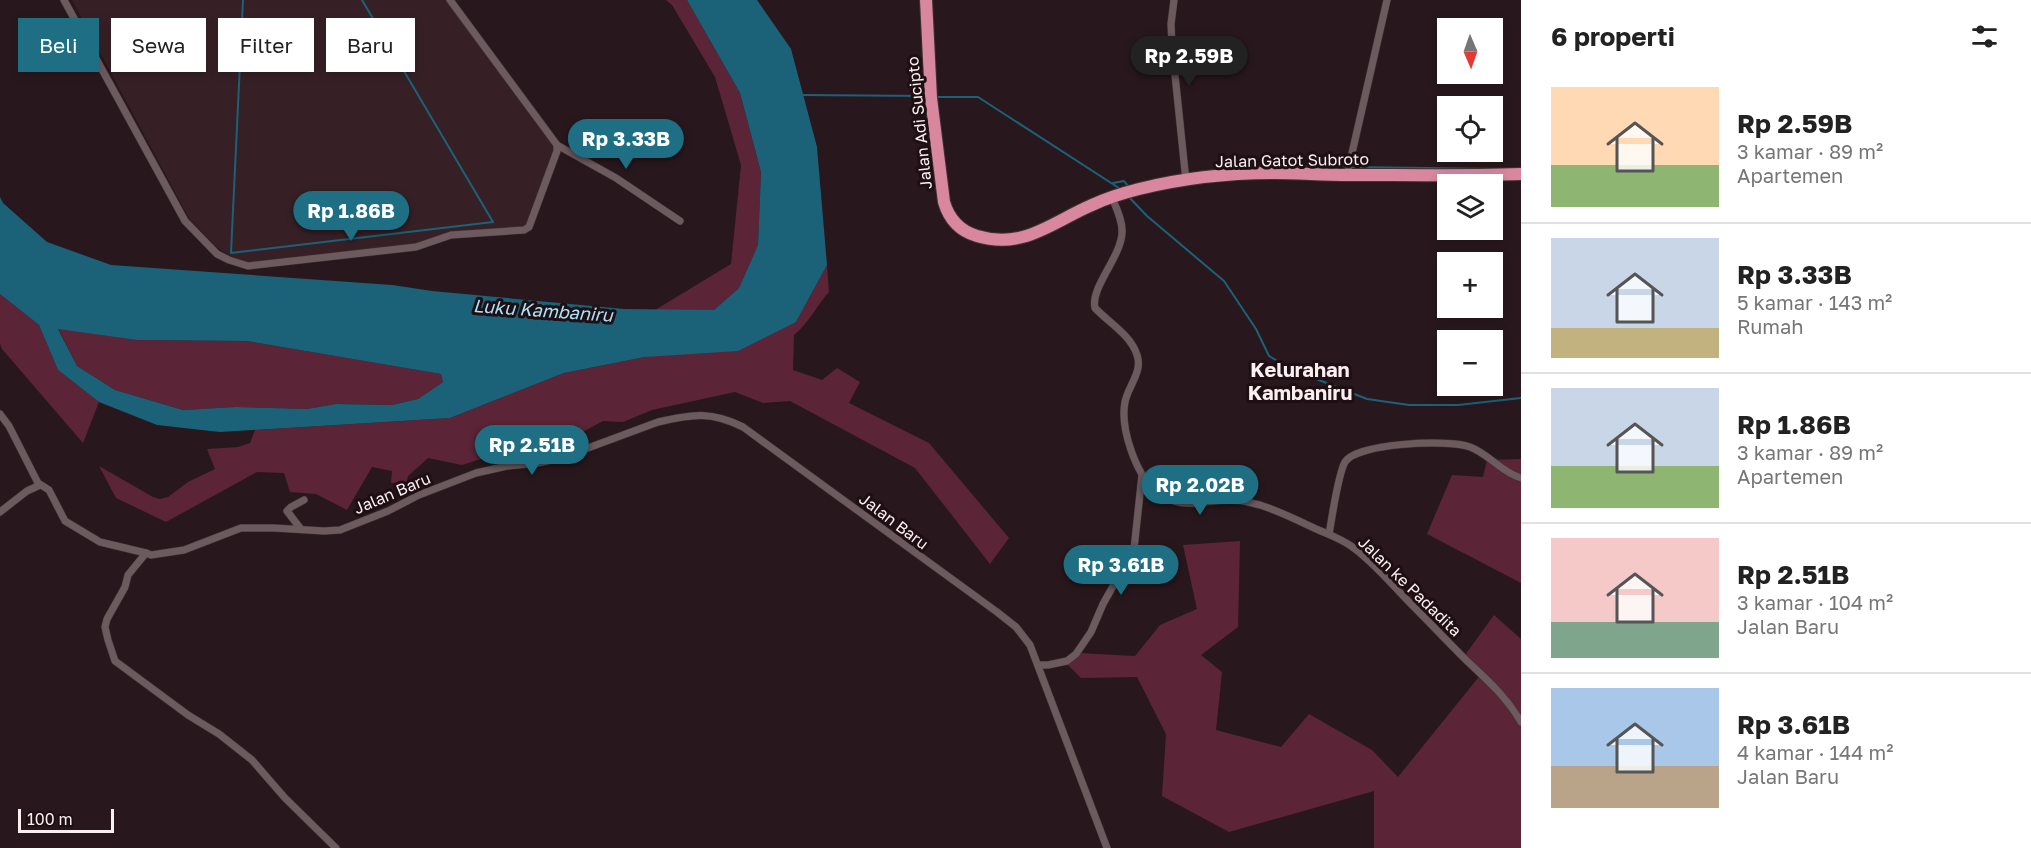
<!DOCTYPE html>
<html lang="id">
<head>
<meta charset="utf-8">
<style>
	body { margin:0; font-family:"Golos Text",sans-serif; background:#f2f2f2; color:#222; height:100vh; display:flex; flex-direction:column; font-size:22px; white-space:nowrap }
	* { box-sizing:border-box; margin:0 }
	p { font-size:20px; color:#767676 }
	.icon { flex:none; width:33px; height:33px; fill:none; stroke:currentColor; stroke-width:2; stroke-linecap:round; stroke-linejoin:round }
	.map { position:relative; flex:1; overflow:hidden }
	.details { display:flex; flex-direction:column; background:#fff; width:510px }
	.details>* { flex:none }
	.hud { position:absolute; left:18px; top:18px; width:570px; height:54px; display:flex; gap:12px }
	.needle { width:39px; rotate:178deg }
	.buttons { position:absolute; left:1437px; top:18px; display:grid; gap:12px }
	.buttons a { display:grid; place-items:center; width:66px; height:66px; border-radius:0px; background:#fff; box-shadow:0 3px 9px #0003; font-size:30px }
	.scale { position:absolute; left:18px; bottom:15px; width:96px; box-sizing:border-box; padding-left:6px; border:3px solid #f9eef0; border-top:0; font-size:16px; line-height:21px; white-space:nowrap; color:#f9eef0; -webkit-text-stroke:4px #1e0f14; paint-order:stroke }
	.price { position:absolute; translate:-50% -51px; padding:0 14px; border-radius:21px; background:#1e6e84; color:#fff; font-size:20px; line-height:39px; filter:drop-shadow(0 2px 3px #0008) }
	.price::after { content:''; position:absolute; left:50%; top:36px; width:18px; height:14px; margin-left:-9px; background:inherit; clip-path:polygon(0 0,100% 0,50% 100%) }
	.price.selected { background:#222; color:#fff }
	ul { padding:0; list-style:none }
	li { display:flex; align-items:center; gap:18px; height:150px; padding:0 30px }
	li+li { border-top:2px solid #e0e0e0 }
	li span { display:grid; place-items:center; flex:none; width:168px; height:120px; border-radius:0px; color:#555 }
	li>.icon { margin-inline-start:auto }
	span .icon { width:72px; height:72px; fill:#fffc; stroke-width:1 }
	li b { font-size:26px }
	h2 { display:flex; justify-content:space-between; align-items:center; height:72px; padding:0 30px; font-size:26px }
	.pill { padding:0 21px; border-radius:0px; background:#fff; box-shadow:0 3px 9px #0003; font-size:21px; line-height:54px }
	.pill.selected { background:#1e6e84; color:#fff }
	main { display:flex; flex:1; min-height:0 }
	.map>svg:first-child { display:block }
	.built { fill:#362026 }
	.green { fill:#5b2437 }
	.water { fill:#1b6279; fill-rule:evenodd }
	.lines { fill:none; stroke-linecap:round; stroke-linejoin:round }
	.stream { stroke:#1b6279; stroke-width:2 }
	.minor-casing { stroke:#3f3336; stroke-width:8 }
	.trunk-casing { stroke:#3f3336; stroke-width:14 }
	.minor { stroke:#6c5a5e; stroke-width:7 }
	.trunk { stroke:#d9869f; stroke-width:12 }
	.labels { text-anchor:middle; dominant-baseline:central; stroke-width:6; stroke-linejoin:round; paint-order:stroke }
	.street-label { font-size:16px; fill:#f9eef0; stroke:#1e0f14 }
	.water-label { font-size:18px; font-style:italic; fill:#abe2f7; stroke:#1e0f14 }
	.quarter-label { font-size:20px; font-weight:bold; fill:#f9eef0; stroke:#1e0f14 }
</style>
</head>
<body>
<main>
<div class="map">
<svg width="1521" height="848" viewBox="0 0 1521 848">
	<rect width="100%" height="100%" fill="#28181d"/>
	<!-- built -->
	<path class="built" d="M72,0H446L554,147L555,150L527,227L451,232L418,245L246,263L230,256L215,246L189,218Z"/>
	<!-- green -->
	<g class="green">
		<path d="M666,0H687L740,93L761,172L758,245L739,288L714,310H655L731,264L741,165L715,77L672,5Z"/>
		<path d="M827,265L829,292C817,305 809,323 794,335L793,370L822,380L837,368L860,382L849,403L929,443L1009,538L990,564L915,468L790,401L763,403L735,392L652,410L623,422L603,421L533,459L487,457L462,465L428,458L408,476L406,485L391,483L392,471L372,467L347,510L316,494L290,492L284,473L257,472L166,522L116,498L99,466L153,497L160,499L168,497L188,482L215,469L207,449L238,447L250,443L255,430L450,418L564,373L645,357L796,322Z"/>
		<path d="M0,294L39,325L58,370L99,402L83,443L2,349L0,344Z"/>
		<path d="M58,328L137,340L247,341L441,374L443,382L418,399L392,405L336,404L307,409L236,407L183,410L115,390L77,366Z"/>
		<path d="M1521,459V583L1427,534L1452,475L1483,477L1487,460Z"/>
		<path d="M1240,541L1238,627L1201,655L1222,672L1216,730L1281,747L1309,714L1372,750L1398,777L1482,673L1465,655L1494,615L1521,639V848H1374V791L1229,832L1162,796L1166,734L1137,677L1081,678L1066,663L1079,653L1135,656L1160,625L1197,609L1183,545Z"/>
	</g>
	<!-- water -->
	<path class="water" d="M687,0H757L791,49L817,147L827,265L796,322L738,351L645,357L564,373L450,418L220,432L157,425L99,402L58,370L39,325L0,294V197L3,203L47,242L111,265L392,285L432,291L624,309L714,310L739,288L758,245L761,172L740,93ZM58,329L137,340L247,341L441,374L443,382L418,399L392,405L336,404L307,409L236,407L183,410L115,390L77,366Z"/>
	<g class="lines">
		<!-- stream -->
		<g class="stream">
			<path d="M243,0L231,253L493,222L362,0"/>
			<path d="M801,95L927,96"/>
			<path d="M936,97H978L1122,190"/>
			<path d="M1351,167L1499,169"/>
			<path d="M1208,171L1280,165L1346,166"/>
			<path d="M1113,183L1124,181L1128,186"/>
			<path d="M1128,196L1147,216L1224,281L1256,329L1269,356L1291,369L1367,399L1409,405H1458L1521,398"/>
		</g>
		<!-- minor casing -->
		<g class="minor-casing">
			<g id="minor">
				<path d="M64,0L185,221L217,254L229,260L248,266L416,247L451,235L524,230L529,227L557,151V145L450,0"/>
				<path d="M1174,0L1171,24L1172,46L1186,181"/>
				<path d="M557,145L616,178L680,221"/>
				<path d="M1347,175L1387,0"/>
				<path d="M1112,197C1116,208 1123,221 1122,233C1121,257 1090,288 1095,308C1108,322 1131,335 1137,355C1143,372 1128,386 1125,402C1120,427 1135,473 1155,490C1182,513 1203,499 1233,500C1242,500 1251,503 1260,505C1279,511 1297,520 1314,528C1327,534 1340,538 1351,546C1373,561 1394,587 1413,606C1430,623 1447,641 1464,658C1485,678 1506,696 1521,722"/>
				<path d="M0,414L9,426L38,483L49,490L65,521L100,542L146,553"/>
				<path d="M0,512L27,491L40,485"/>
				<path d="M300,528L287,511L291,507L304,500"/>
				<path d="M1329,534C1332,518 1338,474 1345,462C1356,443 1449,439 1470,447C1489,454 1501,472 1521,478"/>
				<path d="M1038,665H1048L1067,661L1076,654L1091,632L1103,604L1134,549L1142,475"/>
				<path d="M336,848L285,798L252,760L219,734L188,715L115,661L108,640L105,627L107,619L125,587L128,575L146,553L151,555L184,550L241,528H274L324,531L340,530L388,511L419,495L476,473L507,466L538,463L561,458L658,422C693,414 711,411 743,427L997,612L1016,627L1030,645L1107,848"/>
			</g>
		</g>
		<!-- trunk casing -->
		<g class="trunk-casing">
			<path id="trunk" d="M926,0L931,98L944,202C949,219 960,231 977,236C1024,250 1052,222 1092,205C1107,198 1123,193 1139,189C1183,178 1230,173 1275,173C1299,173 1323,175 1348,175C1405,175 1463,176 1521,174"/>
		</g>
		<!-- minor -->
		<use href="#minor" class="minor"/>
		<!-- trunk -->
		<use href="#trunk" class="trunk"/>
	</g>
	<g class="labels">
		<!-- street labels -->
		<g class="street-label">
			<text transform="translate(919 123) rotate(-96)">Jalan Adi Sucipto</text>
			<text transform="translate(1292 160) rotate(-1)">Jalan Gatot Subroto</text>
			<text transform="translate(392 493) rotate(-23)">Jalan Baru</text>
			<text transform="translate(894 521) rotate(37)">Jalan Baru</text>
			<text transform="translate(1410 586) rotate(44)">Jalan ke Padadita</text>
		</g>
		<!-- water labels -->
		<g class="water-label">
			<text transform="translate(543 310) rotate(4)">Luku Kambaniru</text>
		</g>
		<!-- quarter labels -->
		<g class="quarter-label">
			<text x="1300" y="369">Kelurahan<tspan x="1300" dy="23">Kambaniru</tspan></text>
		</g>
	</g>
</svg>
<div class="buttons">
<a><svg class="needle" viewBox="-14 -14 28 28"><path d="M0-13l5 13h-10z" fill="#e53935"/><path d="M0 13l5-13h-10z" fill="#767676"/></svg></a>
<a><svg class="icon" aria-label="locate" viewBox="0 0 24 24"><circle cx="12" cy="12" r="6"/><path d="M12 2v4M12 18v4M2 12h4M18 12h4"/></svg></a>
<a><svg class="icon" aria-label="layers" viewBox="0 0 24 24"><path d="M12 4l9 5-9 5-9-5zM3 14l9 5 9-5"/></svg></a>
<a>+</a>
<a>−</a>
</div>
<div class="scale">100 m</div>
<b class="price selected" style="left:1189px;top:87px">Rp 2.59B</b>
<b class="price" style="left:626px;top:170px">Rp 3.33B</b>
<b class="price" style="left:351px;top:242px">Rp 1.86B</b>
<b class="price" style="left:532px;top:476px">Rp 2.51B</b>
<b class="price" style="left:1200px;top:516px">Rp 2.02B</b>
<b class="price" style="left:1121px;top:596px">Rp 3.61B</b>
<div class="hud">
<a class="pill selected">Beli</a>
<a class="pill">Sewa</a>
<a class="pill">Filter</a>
<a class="pill">Baru</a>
</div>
</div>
<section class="details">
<h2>6 properti<svg class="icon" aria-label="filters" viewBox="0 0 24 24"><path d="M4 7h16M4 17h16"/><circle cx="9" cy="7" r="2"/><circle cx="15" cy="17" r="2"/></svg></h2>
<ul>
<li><span style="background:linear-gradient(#ffd9b3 65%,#8fb573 0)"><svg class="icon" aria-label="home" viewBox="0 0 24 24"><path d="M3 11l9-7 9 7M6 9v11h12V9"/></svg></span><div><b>Rp 2.59B</b><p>3 kamar · 89 m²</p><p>Apartemen</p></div></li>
<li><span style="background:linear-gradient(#c9d6e8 75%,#c2b280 0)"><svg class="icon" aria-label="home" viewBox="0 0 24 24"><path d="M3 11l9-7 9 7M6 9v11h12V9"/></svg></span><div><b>Rp 3.33B</b><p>5 kamar · 143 m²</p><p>Rumah</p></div></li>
<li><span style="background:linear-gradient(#c9d6e8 65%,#8fb573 0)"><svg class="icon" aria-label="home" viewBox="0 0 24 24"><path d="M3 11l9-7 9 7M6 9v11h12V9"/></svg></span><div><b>Rp 1.86B</b><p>3 kamar · 89 m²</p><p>Apartemen</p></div></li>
<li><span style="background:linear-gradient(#f6c9c9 70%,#7fa58c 0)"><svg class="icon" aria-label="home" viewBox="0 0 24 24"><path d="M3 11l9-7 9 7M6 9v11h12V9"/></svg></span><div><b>Rp 2.51B</b><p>3 kamar · 104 m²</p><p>Jalan Baru</p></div></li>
<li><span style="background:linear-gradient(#a9c7e8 65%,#b9a48a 0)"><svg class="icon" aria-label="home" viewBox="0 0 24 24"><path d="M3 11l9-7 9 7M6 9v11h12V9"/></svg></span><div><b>Rp 3.61B</b><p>4 kamar · 144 m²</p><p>Jalan Baru</p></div></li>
</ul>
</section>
</main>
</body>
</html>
